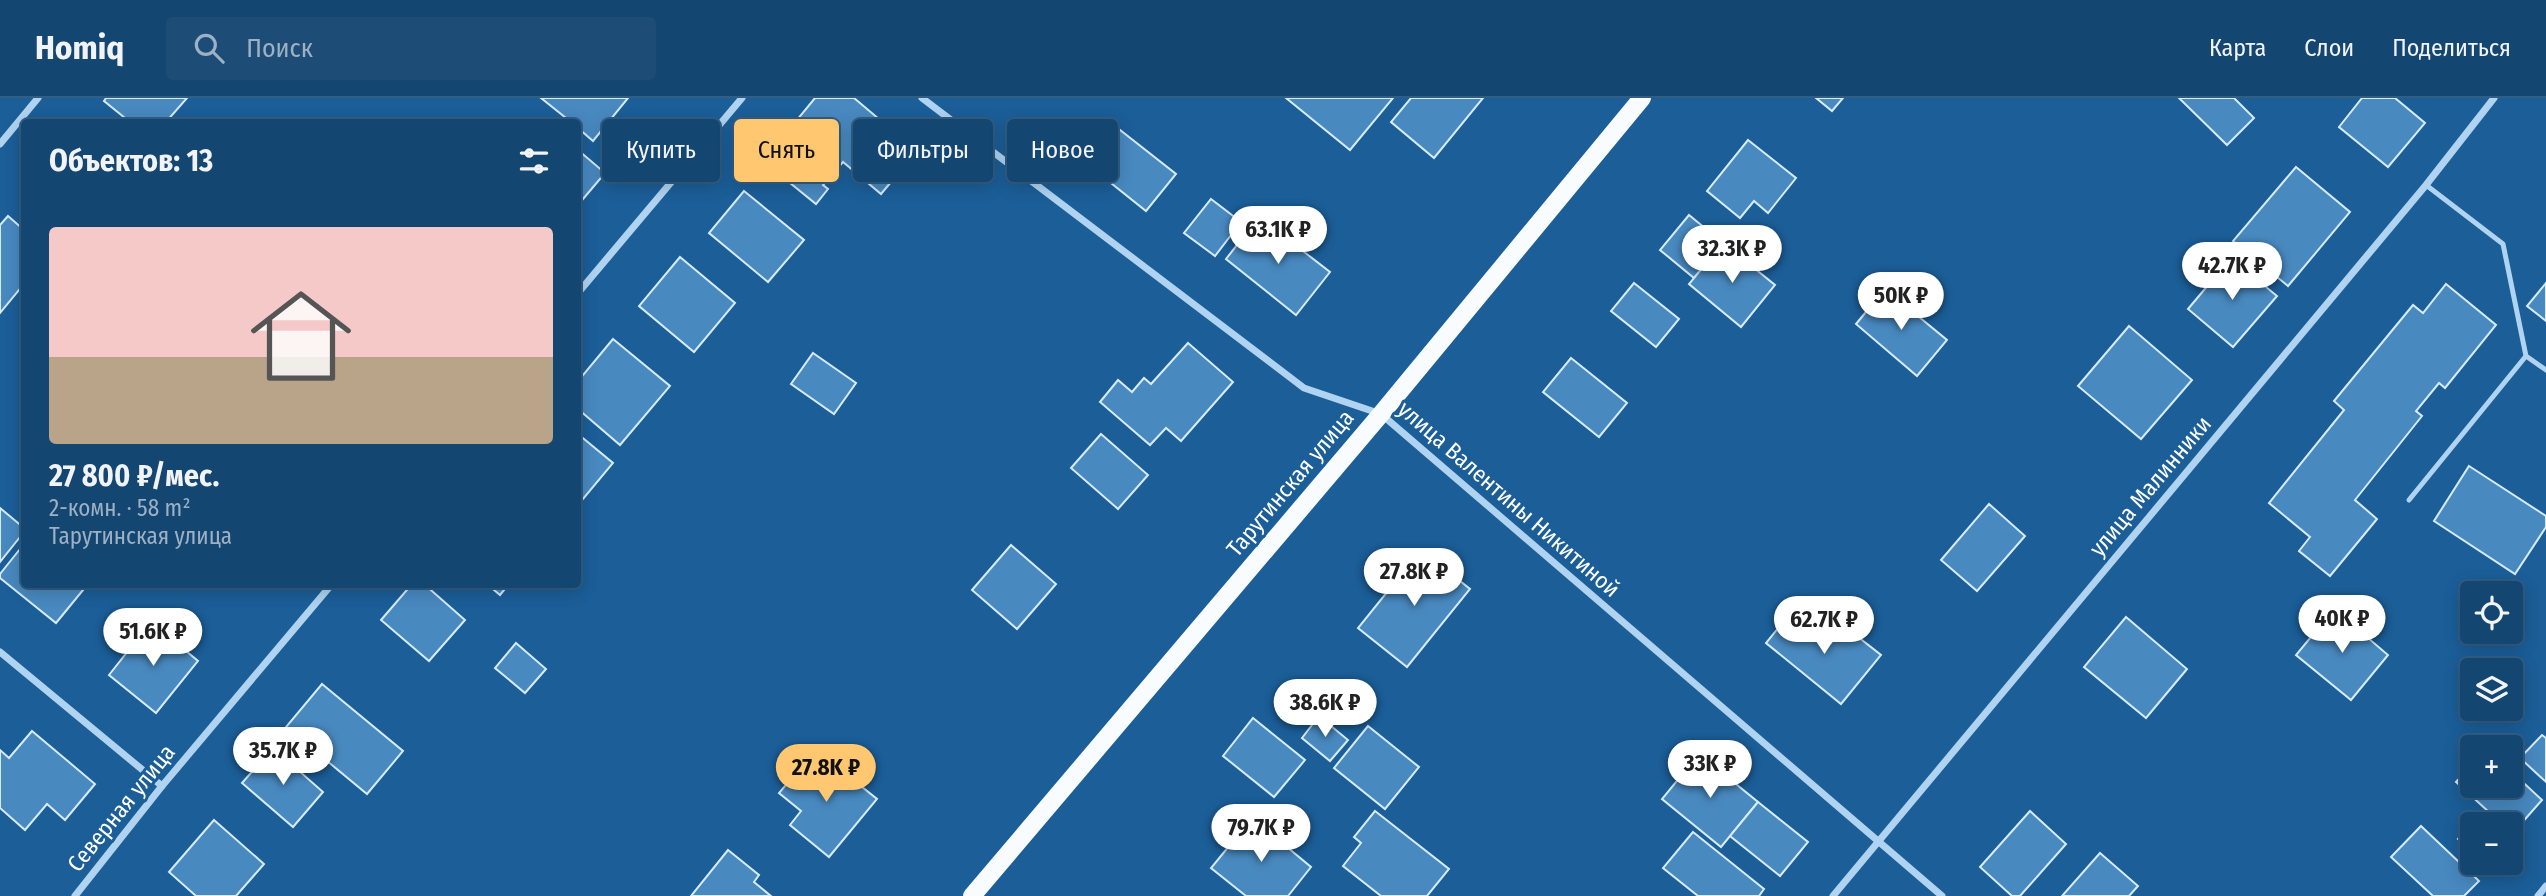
<!DOCTYPE html>
<html lang="ru">
<head>
<meta charset="utf-8">
<style>
	body { margin:0; font-family:"Fira Sans Condensed",sans-serif; background:#1d4d77; color:#f1f3f6; height:100vh; display:flex; flex-direction:column; font-size:26px; white-space:nowrap }
	* { box-sizing:border-box; margin:0 }
	p { font-size:23px; color:#9db1c4 }
	.icon { flex:none; width:38px; height:38px; fill:none; stroke:currentColor; stroke-width:2; stroke-linecap:round; stroke-linejoin:round }
	.map { position:relative; flex:1; overflow:hidden }
	.drawer { position:absolute; left:21px; top:21px; width:560px; height:469px; display:flex; flex-direction:column; background:#144672; border-radius:7px; box-shadow:0 4px 18px #0003,0 0 0 2px #335e84 }
	.drawer>* { flex:none }
	.hud { position:absolute; left:602px; top:21px; width:665px; height:63px; display:flex; gap:14px }
	.controls { position:absolute; left:2460px; top:483px; display:grid; gap:14px }
	.controls a { display:grid; place-items:center; width:63px; height:63px; border-radius:7px; background:#144672; box-shadow:0 4px 18px #0003,0 0 0 2px #335e84; font-size:35px }
	.price { position:absolute; translate:-50% -60px; padding:0 16px; border-radius:24px; background:#fff; color:#222; font-size:23px; line-height:46px; filter:drop-shadow(0 2px 4px #0008) }
	.price::after { content:''; position:absolute; left:50%; top:42px; width:21px; height:16px; margin-left:-10px; background:inherit; clip-path:polygon(0 0,100% 0,50% 100%) }
	.price.on { background:#ffc76f; color:#111 }
	ul { padding:0; list-style:none }
	li { display:grid; align-content:center; gap:14px; height:371px; padding:0 28px }
	li span { display:grid; place-items:center; height:217px; border-radius:7px; color:#555 }
	li>.icon { margin-inline-start:auto }
	span .icon { width:126px; height:126px; fill:#fffc; stroke-width:1 }
	li b { font-size:30px }
	h2 { display:flex; justify-content:space-between; align-items:center; height:84px; padding:0 28px; font-size:30px }
	.tag { padding:0 24px; border-radius:7px; background:#144672; box-shadow:0 4px 18px #0003,0 0 0 2px #335e84; font-size:24px; line-height:63px }
	.tag.on { background:#ffc76f; color:#111 }
	header { display:flex; align-items:center; gap:42px; box-sizing:border-box; height:98px; padding:0 35px; background:#144672; border-bottom:2px solid #335e84 }
	header strong { font-size:33px }
	nav { display:flex; gap:38px; margin-inline-start:auto; font-size:24px }
	.search { width:490px; height:63px; background:#1d4d77; display:flex; align-items:center; gap:18px; box-sizing:border-box; padding:0 24px; border-radius:7px; color:#9db1c4; font-size:26px }
	.map>svg:first-child { display:block }
	.building { fill:#4889c0; stroke:#d6ebfb; stroke-width:2 }
	.lines { fill:none; stroke-linecap:round; stroke-linejoin:round }
	.service { stroke:#afd3f0; stroke-width:5 }
	.minor { stroke:#afd3f0; stroke-width:7 }
	.primary { stroke:#f9fcff; stroke-width:18 }
	.labels { text-anchor:middle; dominant-baseline:central; stroke-width:6; stroke-linejoin:round; paint-order:stroke }
	.street-label { font-size:23px; fill:#fff; stroke:#1b5e98 }
</style>
</head>
<body>
<header>
<strong>Homiq</strong>
<div class="search"><svg class="icon" aria-label="search" viewBox="0 0 24 24"><circle cx="10" cy="10" r="6"/><path d="M15 15l6 6"/></svg>Поиск</div>
<nav><a>Карта</a><a>Слои</a><a>Поделиться</a></nav>
</header>
<div class="map">
<svg width="2546" height="798" viewBox="0 0 2546 798">
	<rect width="100%" height="100%" fill="#1b5e98"/>
	<!-- building -->
	<g class="building">
		<path d="M106,0H187L166,24H130L104,3Z"/>
		<path d="M541,0H628L593,43L578,30V24H571Z"/>
		<path d="M815,0H854L917,53L881,96L843,64L823,87L828,91L816,106L763,63Z"/>
		<path d="M1286,0H1393L1350,52Z"/>
		<path d="M1411,0H1483L1434,60L1391,24Z"/>
		<path d="M1816,0H1843L1832,13Z"/>
		<path d="M2179,0H2234L2254,20L2227,47Z"/>
		<path d="M2362,0H2395L2425,25L2388,69L2339,29Z"/>
		<path d="M1115,28L1176,76L1146,113L1086,65Z"/>
		<path d="M1748,42L1796,80L1768,115L1754,103L1740,120L1707,93Z"/>
		<path d="M578,52L605,75L578,107Z"/>
		<path d="M2296,69L2350,114L2288,188L2233,143Z"/>
		<path d="M744,93L804,142L768,184L709,135Z"/>
		<path d="M1211,101L1241,124L1215,158L1184,135Z"/>
		<path d="M1689,117L1723,145L1694,180L1660,152Z"/>
		<path d="M8,118L24,132V186L0,215V127Z"/>
		<path d="M1259,119L1330,174L1296,217L1226,161Z"/>
		<path d="M1723,145L1775,187L1741,229L1689,186Z"/>
		<path d="M680,159L735,205L694,254L639,208Z"/>
		<path d="M2231,160L2277,198L2233,249L2188,211Z"/>
		<path d="M1634,185L1679,221L1656,249L1611,213Z"/>
		<path d="M2546,185V223L2527,208Z"/>
		<path d="M2446,186L2496,227L2445,290L2439,285L2416,313L2422,318L2355,402L2377,421L2330,478L2299,453L2310,439L2269,405L2344,312L2334,303L2413,207L2423,215Z"/>
		<path d="M1885,191L1947,242L1917,278L1856,226Z"/>
		<path d="M2129,228L2192,282L2141,341L2078,288Z"/>
		<path d="M613,241L670,288L620,347L578,311V283Z"/>
		<path d="M1188,245L1233,284L1181,343L1166,330L1150,347L1100,304L1118,282L1132,294L1144,280L1151,286Z"/>
		<path d="M813,255L856,285L834,316L791,286Z"/>
		<path d="M1571,260L1627,305L1599,339L1543,294Z"/>
		<path d="M578,336L613,365L578,407Z"/>
		<path d="M1101,336L1148,377L1118,411L1071,370Z"/>
		<path d="M2469,368L2546,418V429L2515,476L2434,423Z"/>
		<path d="M1989,406L2025,438L1977,493L1941,462Z"/>
		<path d="M0,410L24,430V434L0,464Z"/>
		<path d="M24,446V486H88L56,525L0,480V476Z"/>
		<path d="M1011,447L1056,486L1017,531L972,492Z"/>
		<path d="M1421,452L1470,491L1407,569L1358,530Z"/>
		<path d="M412,486H424L465,522L429,563L381,522Z"/>
		<path d="M487,486H509L500,497Z"/>
		<path d="M2334,511L2388,557L2351,602L2296,557Z"/>
		<path d="M1792,513L1831,545L1844,528L1881,557L1841,606L1766,545Z"/>
		<path d="M2126,519L2187,571L2146,620L2084,569Z"/>
		<path d="M151,524L198,563L156,615L109,577Z"/>
		<path d="M516,545L546,571L525,595L495,570Z"/>
		<path d="M322,586L403,653L367,696L286,629Z"/>
		<path d="M1319,618L1348,642L1330,663L1302,640Z"/>
		<path d="M1253,620L1305,662L1274,699L1223,658Z"/>
		<path d="M1368,628L1419,669L1385,711L1334,670Z"/>
		<path d="M32,633L95,686L65,722L47,706L25,732L0,710V652L9,660Z"/>
		<path d="M2542,637L2546,640V684L2520,660Z"/>
		<path d="M273,650L323,694L293,729L242,685Z"/>
		<path d="M1699,656L1758,704L1721,749L1662,701Z"/>
		<path d="M826,660L877,701L829,759L790,727L801,713L779,695L806,663L817,672Z"/>
		<path d="M2473,666V688H2511V673L2542,702L2512,736L2511,726H2502L2456,684Z"/>
		<path d="M1758,704L1808,744L1780,778L1730,738Z"/>
		<path d="M1375,713L1449,771L1427,798H1381L1343,768L1361,745L1354,739Z"/>
		<path d="M2030,713L2066,746L2020,798H2012L1980,769Z"/>
		<path d="M1252,720L1311,769L1288,798H1246L1211,770Z"/>
		<path d="M2476,721L2482,726H2473V755L2458,741Z"/>
		<path d="M214,722L264,766L236,798H196L169,774Z"/>
		<path d="M2421,728L2479,783L2464,798H2433L2391,759Z"/>
		<path d="M1693,734L1764,791L1759,798H1698L1663,770Z"/>
		<path d="M728,752L759,777L754,784L771,798H691Z"/>
		<path d="M2100,755L2138,788L2129,798H2062Z"/>
	</g>
	<g class="lines">
		<!-- service -->
		<g class="service">
			<path d="M2426,87L2503,146L2526,258L2546,272"/>
			<path d="M2409,402L2526,258"/>
		</g>
		<!-- minor -->
		<g class="minor">
			<path d="M922,0L1304,290L1381,316L1942,798"/>
			<path d="M0,46L38,0"/>
			<path d="M578,195L742,0"/>
			<path d="M0,554L162,688"/>
			<path d="M75,798L162,688L332,486"/>
			<path d="M1833,798L2426,87L2494,0"/>
			<path d="M2538,798L2546,788"/>
		</g>
		<!-- primary -->
		<path class="primary" d="M972,798L1381,316L1642,0"/>
	</g>
	<g class="labels">
		<!-- street labels -->
		<g class="street-label">
			<text transform="translate(1290 385) rotate(-50)">Тарутинская улица</text>
			<text transform="translate(2150 388) rotate(-50)">улица Малинники</text>
			<text transform="translate(1509 401) rotate(41)">улица Валентины Никитиной</text>
			<text transform="translate(121 710) rotate(-51)">Северная улица</text>
		</g>
	</g>
</svg>
<div class="controls">
<a><svg class="icon" aria-label="locate" viewBox="0 0 24 24"><circle cx="12" cy="12" r="6"/><path d="M12 2v4M12 18v4M2 12h4M18 12h4"/></svg></a>
<a><svg class="icon" aria-label="layers" viewBox="0 0 24 24"><path d="M12 4l9 5-9 5-9-5zM3 14l9 5 9-5"/></svg></a>
<a>+</a>
<a>−</a>
</div>
<b class="price" style="left:1278px;top:168px">63.1K ₽</b>
<b class="price" style="left:1732px;top:187px">32.3K ₽</b>
<b class="price" style="left:2232px;top:204px">42.7K ₽</b>
<b class="price" style="left:1901px;top:234px">50K ₽</b>
<b class="price" style="left:1414px;top:510px">27.8K ₽</b>
<b class="price" style="left:2342px;top:557px">40K ₽</b>
<b class="price" style="left:1824px;top:558px">62.7K ₽</b>
<b class="price" style="left:153px;top:570px">51.6K ₽</b>
<b class="price" style="left:1325px;top:641px">38.6K ₽</b>
<b class="price" style="left:283px;top:689px">35.7K ₽</b>
<b class="price" style="left:1710px;top:702px">33K ₽</b>
<b class="price on" style="left:826px;top:706px">27.8K ₽</b>
<b class="price" style="left:1261px;top:766px">79.7K ₽</b>
<div class="hud">
<a class="tag">Купить</a>
<a class="tag on">Снять</a>
<a class="tag">Фильтры</a>
<a class="tag">Новое</a>
</div>
<section class="drawer">
<h2>Объектов: 13<svg class="icon" aria-label="filters" viewBox="0 0 24 24"><path d="M4 7h16M4 17h16"/><circle cx="9" cy="7" r="2"/><circle cx="15" cy="17" r="2"/></svg></h2>
<ul>
<li><span style="background:linear-gradient(#f6c9c9 60%,#b9a48a 0)"><svg class="icon" aria-label="home" viewBox="0 0 24 24"><path d="M3 11l9-7 9 7M6 9v11h12V9"/></svg></span><div><b>27 800 ₽/мес.</b><p>2-комн. · 58 m²</p><p>Тарутинская улица</p></div></li>
</ul>
</section>
</div>
</body>
</html>
